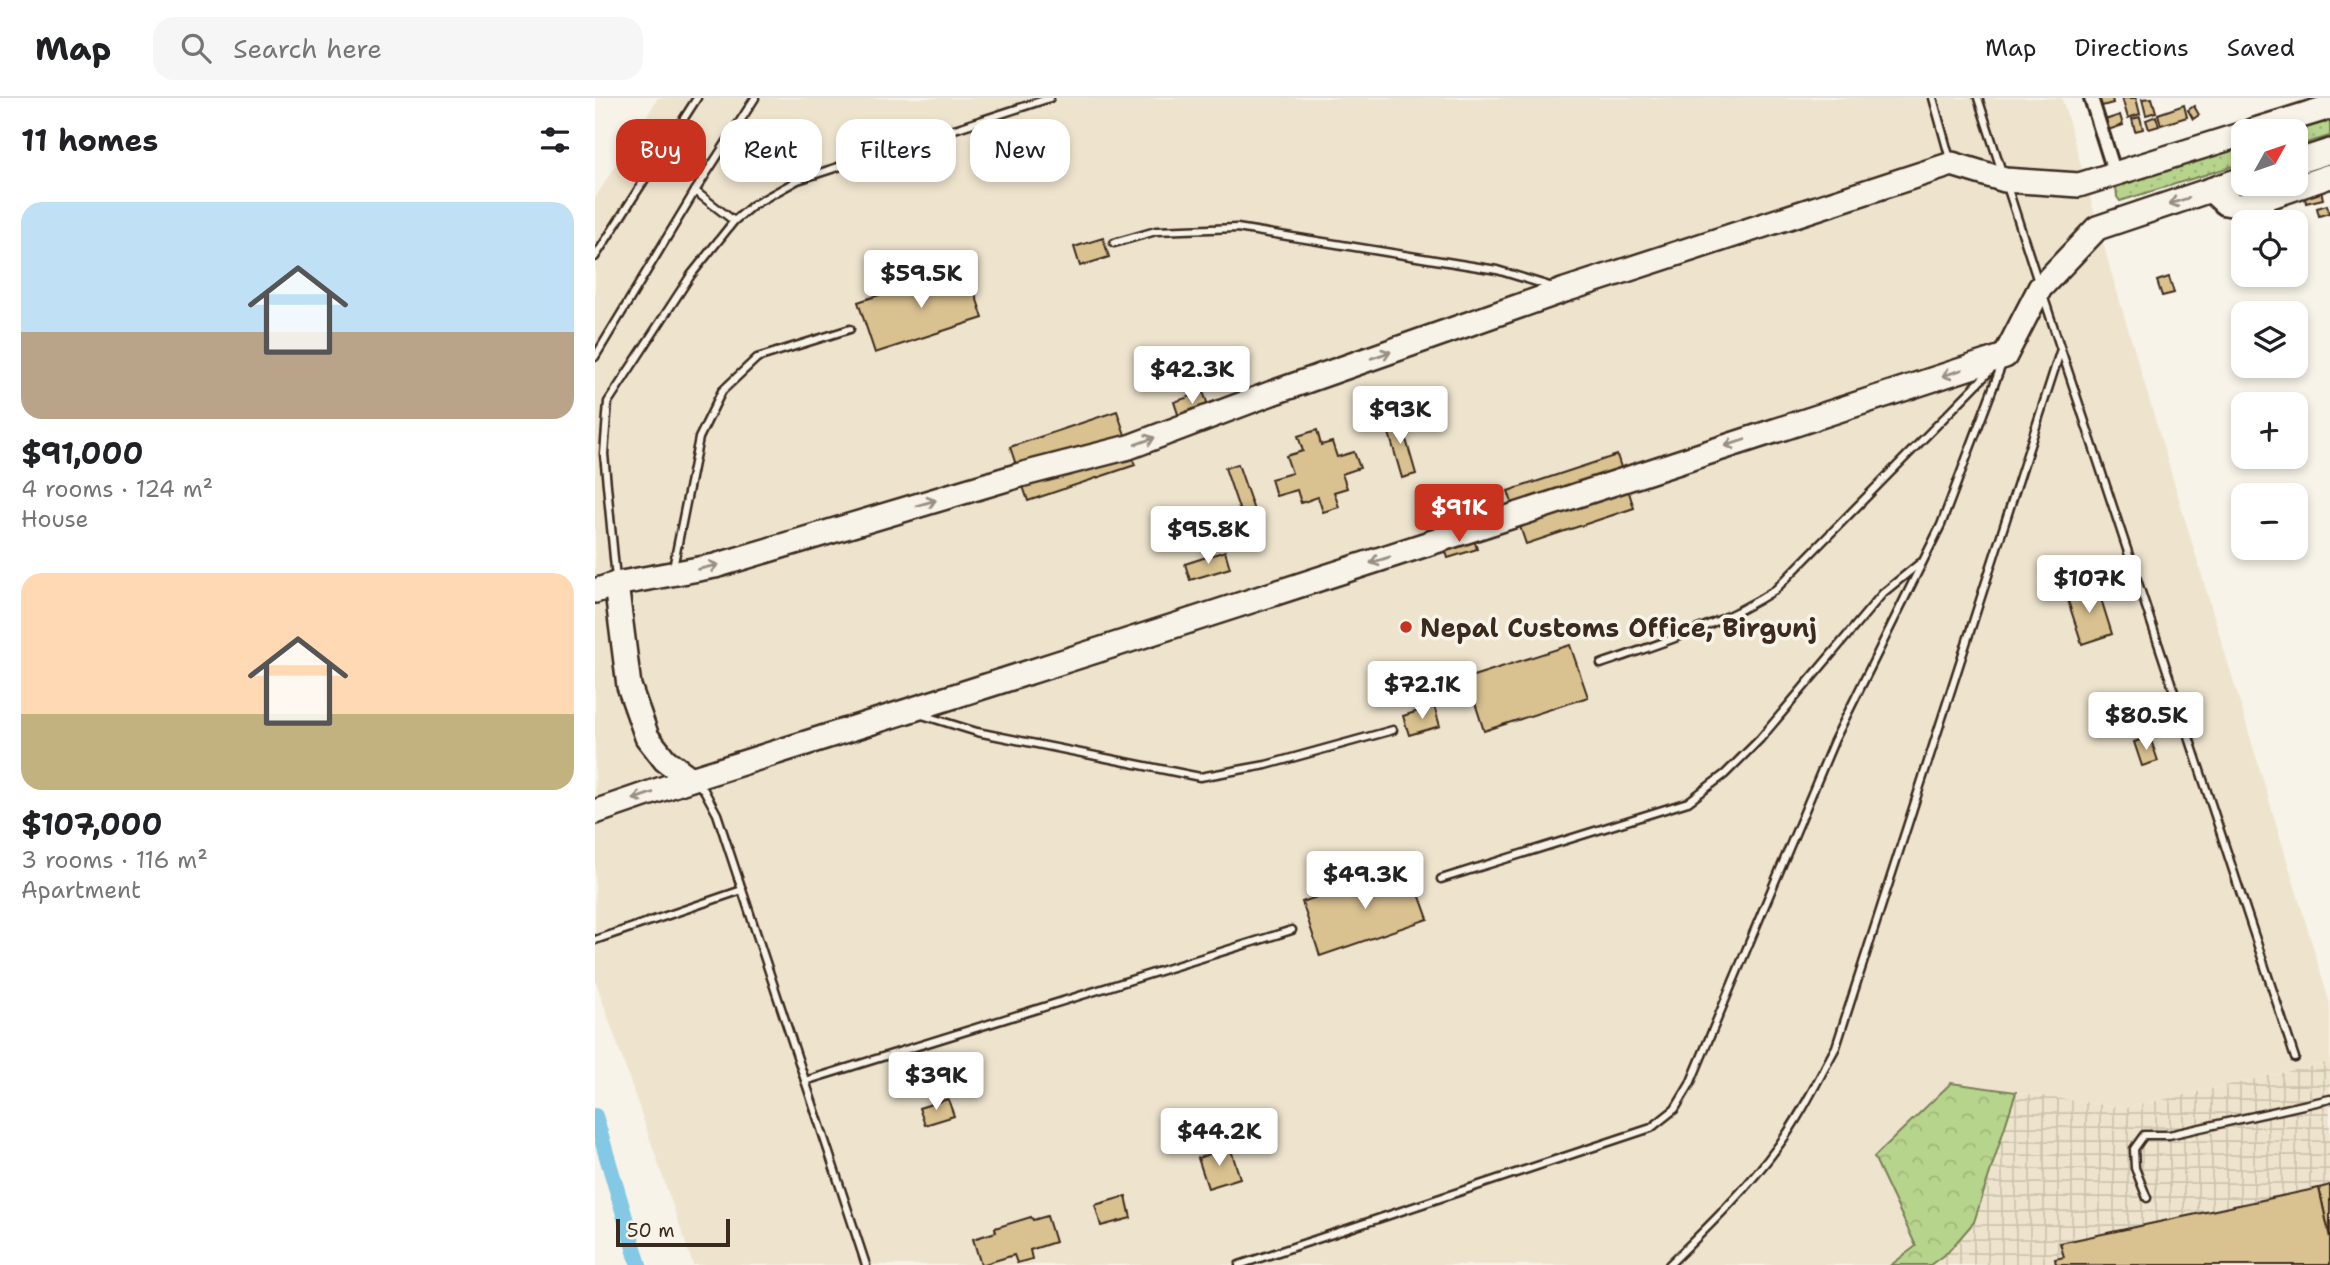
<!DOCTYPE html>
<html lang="en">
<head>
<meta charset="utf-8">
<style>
	body { margin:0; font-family:"Shantell Sans",sans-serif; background:#f6f6f6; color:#202124; height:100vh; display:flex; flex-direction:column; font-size:26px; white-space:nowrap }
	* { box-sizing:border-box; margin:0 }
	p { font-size:23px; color:#757577 }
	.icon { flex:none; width:38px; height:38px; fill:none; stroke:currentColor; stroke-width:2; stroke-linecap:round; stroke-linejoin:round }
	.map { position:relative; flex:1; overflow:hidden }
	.sheet { display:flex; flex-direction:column; background:#fff; width:595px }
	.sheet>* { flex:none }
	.guide { position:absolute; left:21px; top:21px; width:665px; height:63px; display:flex; gap:14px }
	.needle { width:46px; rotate:50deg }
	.controls { position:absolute; left:1636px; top:21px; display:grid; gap:14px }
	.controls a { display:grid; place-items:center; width:77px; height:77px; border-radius:14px; background:#fff; box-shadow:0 4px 10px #0003; font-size:35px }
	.scale { position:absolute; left:21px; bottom:18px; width:114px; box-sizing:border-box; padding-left:7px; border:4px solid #3b2a1e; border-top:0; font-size:19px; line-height:24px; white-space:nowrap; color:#3b2a1e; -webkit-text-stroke:5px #f7f3e8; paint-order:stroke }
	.price { position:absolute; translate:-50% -60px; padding:0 16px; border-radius:7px; background:#fff; color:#222; font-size:23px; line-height:46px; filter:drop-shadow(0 2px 4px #0008) }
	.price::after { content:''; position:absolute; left:50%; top:42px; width:21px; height:16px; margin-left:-10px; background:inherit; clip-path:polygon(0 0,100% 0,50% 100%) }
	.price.active { background:#c8321e; color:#fff }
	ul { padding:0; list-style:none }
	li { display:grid; align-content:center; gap:14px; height:371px; padding:0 21px }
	li span { display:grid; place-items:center; height:217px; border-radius:21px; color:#555 }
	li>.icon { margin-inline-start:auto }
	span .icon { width:126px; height:126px; fill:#fffc; stroke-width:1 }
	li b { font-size:30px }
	h2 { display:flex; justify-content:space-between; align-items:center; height:84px; padding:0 21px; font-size:30px }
	.chip { padding:0 24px; border-radius:21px; background:#fff; box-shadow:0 4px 10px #0003; font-size:24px; line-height:63px }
	.chip.active { background:#c8321e; color:#fff }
	header { display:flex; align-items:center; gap:42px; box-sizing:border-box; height:98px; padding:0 35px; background:#fff; border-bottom:2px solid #e0e0e0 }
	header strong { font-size:33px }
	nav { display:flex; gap:38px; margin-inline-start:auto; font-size:24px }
	.search { width:490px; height:63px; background:#f6f6f6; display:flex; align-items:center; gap:18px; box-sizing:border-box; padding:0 24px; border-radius:21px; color:#757577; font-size:26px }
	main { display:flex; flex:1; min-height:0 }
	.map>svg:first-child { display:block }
	.built { fill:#eee4ce }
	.industrial { fill:url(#industrial-grid) }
	.grass { fill:url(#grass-dots); stroke:#797f56; stroke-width:2 }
	.forest { fill:url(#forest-crowns); stroke:#797f56; stroke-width:2 }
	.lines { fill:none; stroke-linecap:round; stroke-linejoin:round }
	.canal { stroke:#83c8e4; stroke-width:16 }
	.building { fill:#d9c190; stroke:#3b2a1e; stroke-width:2 }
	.lane-casing { stroke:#3b2a1e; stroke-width:11 }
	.street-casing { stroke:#3b2a1e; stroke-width:18 }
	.highway-casing { stroke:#3b2a1e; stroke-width:28 }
	.lane { stroke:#f7f3e8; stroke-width:6 }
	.street { stroke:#f7f3e8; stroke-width:12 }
	.highway { stroke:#f7f3e8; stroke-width:23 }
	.oneway { stroke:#998e83 }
	.poi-dot { fill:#c8321e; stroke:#f7f3e8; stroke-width:2.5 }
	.labels { text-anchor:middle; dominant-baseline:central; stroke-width:7; stroke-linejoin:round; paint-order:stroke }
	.poi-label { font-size:26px; font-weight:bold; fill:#3b2a1e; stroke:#f7f3e8; text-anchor:start }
</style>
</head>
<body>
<header>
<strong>Map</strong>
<div class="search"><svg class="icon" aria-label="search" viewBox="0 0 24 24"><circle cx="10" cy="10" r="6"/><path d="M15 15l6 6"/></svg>Search here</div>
<nav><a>Map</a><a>Directions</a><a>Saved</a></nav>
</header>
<main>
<section class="sheet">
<h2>11 homes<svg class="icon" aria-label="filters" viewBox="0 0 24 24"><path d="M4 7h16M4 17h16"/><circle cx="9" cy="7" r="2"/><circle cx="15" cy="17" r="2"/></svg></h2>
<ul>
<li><span style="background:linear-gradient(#bfe0f5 60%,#b9a48a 0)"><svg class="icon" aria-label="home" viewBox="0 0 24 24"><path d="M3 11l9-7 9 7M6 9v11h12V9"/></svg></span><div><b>$91,000</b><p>4 rooms · 124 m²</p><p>House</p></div></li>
<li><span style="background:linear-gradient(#ffd9b3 65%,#c2b280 0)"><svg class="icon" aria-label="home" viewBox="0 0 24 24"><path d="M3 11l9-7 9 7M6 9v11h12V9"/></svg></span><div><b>$107,000</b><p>3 rooms · 116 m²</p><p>Apartment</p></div></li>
</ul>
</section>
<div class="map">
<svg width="1735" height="1167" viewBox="0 0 1735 1167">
	<defs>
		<pattern id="industrial-grid" width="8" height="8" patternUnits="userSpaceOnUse" patternTransform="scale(1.75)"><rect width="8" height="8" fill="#eee4ce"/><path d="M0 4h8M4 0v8" fill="none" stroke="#cdc4b0"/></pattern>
		<pattern id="grass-dots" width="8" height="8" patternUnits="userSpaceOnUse" patternTransform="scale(1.75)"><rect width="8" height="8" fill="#b7d48d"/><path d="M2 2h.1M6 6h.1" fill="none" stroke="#9eb679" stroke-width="1.8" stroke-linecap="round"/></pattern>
		<pattern id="forest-crowns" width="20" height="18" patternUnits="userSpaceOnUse" patternTransform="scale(1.75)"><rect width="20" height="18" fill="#b7d48d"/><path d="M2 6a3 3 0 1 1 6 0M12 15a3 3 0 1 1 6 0" fill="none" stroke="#9eb679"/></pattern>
	</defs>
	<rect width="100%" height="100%" fill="#f7f3e8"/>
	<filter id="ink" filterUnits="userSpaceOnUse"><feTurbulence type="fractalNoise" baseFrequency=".0143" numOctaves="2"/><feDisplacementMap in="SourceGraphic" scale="14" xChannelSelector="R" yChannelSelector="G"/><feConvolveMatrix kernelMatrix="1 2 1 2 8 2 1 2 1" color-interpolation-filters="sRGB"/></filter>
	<g filter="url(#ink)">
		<!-- built -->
		<path class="built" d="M63,0H1467L1517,177L1735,906V964L1531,1010L1356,985L1321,1148L1296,1167H98L0,881V100Z"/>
		<!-- industrial -->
		<path class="industrial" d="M1735,964V1167H1296L1321,1148L1279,1059L1356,985L1531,1010Z"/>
		<!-- grass -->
		<g class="grass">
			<path d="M1735,22V38L1701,48V33H1698Z"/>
			<path d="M1648,49V65L1525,103L1522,99L1521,88Z"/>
		</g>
		<!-- forest -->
		<path class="forest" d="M1356,985L1421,994L1379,1124L1353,1154L1335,1167H1296L1321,1148L1279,1059Z"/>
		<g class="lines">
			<!-- canal -->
			<path class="canal" d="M0,1018L44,1167"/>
		</g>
		<!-- building -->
		<g class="building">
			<path d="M1504,0H1517L1518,5L1507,8Z"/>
			<path d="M1527,0H1541L1545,16L1533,20Z"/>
			<path d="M1557,0L1561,14L1551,17L1547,1Z"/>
			<path d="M1589,7L1592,19L1566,27L1563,16Z"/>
			<path d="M1599,8L1604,17L1598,21L1593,12Z"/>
			<path d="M1525,17L1528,27L1513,32L1510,22Z"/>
			<path d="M1561,18L1564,28L1554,31L1551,22Z"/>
			<path d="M1545,19L1548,31L1540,33L1537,21Z"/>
			<path d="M1726,92L1728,101L1711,105L1709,96Z"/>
			<path d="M1732,107L1734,115L1724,118L1722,110Z"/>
			<path d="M1660,115L1663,124H1649L1647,119Z"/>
			<path d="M1703,121L1712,140L1701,146V124H1697Z"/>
			<path d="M508,140L514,159L485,168L479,149Z"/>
			<path d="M371,168L388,220L280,255L263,204Z"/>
			<path d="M1574,179L1579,195L1567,198L1562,183Z"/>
			<path d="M608,294L615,312L585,322L579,304Z"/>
			<path d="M522,313L540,367L433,403L415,349Z"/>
			<path d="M804,317L821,376L807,380L790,321Z"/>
			<path d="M722,332L726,347L737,344L742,359L759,354L765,370L747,376L752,390L739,394L744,409L728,414L723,399L706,405L702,392L681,398L676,381L697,375L691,358L708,353L703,338Z"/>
			<path d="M1022,357L1039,410L931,446L913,393Z"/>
			<path d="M643,366L663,424L650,428L630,370Z"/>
			<path d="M876,432L882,451L853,460L847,441Z"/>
			<path d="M630,453L635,470L595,482L590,466Z"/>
			<path d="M1502,488L1517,536L1487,546L1471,497Z"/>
			<path d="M975,547L993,599L889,633L872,580Z"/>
			<path d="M839,608L845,628L814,637L808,618Z"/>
			<path d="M1555,639L1563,663L1547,668L1539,644Z"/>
			<path d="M814,768L833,821L725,858L707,804Z"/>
			<path d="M353,1001L359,1018L330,1027L324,1010Z"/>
			<path d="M635,1049L645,1080L613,1090L603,1060Z"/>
			<path d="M1735,1087V1140L1724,1090Z"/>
			<path d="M1724,1090L1735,1140V1167H1461L1460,1161L1469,1159L1465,1145Z"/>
			<path d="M531,1098L536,1120L506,1128L500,1107Z"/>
			<path d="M452,1118L460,1144L435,1152L437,1161L422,1165L419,1157L386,1167L378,1141L401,1134L400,1130L436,1119L438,1122Z"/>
		</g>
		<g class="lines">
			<!-- lane casing -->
			<g class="lane-casing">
				<g id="lane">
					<path d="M1338,0L1355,61"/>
					<path d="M1383,0L1407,74"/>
					<path d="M1412,88L1443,184"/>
					<path d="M100,93L139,123"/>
					<path d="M519,145L561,133L642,130L902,172L958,189"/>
					<path d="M0,159L102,0"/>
					<path d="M1448,197L1700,960"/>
					<path d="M0,259L100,93L160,0"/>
					<path d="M78,470L104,340L127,293L162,260L255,231"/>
					<path d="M21,481L9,356L13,304L96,177L139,123L158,107L203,82L455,0"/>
					<path d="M1006,566C1066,545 1126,527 1180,492L1396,272"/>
					<path d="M327,617L382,634L605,679L671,667L798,632"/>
					<path d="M100,685L109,692L122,716L271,1167"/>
					<path d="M846,781L1093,704L1130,676L1165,641L1288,495L1325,465"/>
					<path d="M0,842L147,792"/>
					<path d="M210,983L697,832"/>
					<path d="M1552,1100L1540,1070L1539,1051L1549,1037H1574L1735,1001"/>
					<path d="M644,1167L1056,1030L1080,1011L1095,986L1239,643L1346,427L1407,266"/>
					<path d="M1074,1167C1113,1129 1152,1091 1184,1047C1206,1017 1223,982 1241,949L1465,254"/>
				</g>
			</g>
			<!-- street casing -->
			<g class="street-casing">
				<path id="street" d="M1496,0L1520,76"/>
			</g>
			<!-- highway casing -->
			<g class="highway-casing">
				<g id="highway">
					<path d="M1657,33L1735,9"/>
					<path d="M1701,64L1735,53"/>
					<path d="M1616,92L1630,105L1647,108L1735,78"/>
					<path d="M21,486L34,588L52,639L70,662L96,681"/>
					<path d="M0,493L21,486L120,468L425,377L534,349L677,295L970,192L1357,66L1410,82L1484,87L1648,36"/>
					<path d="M0,714L96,681C536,544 972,400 1410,258L1445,190L1502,130L1648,81"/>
				</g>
			</g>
			<!-- lane -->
			<use href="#lane" class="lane"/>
			<!-- street -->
			<use href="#street" class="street"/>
			<!-- highway -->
			<use href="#highway" class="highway"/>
		</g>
		<!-- one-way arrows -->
		<defs><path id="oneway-shaft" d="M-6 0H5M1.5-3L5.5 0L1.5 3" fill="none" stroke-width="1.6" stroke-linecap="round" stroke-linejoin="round" transform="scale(1.75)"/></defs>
		<g class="oneway">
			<use href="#oneway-shaft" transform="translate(1584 103) rotate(162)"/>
			<use href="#oneway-shaft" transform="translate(786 257) rotate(-19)"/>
			<use href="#oneway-shaft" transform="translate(1357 275) rotate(162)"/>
			<use href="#oneway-shaft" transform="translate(550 343) rotate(-20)"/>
			<use href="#oneway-shaft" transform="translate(1140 345) rotate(162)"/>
			<use href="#oneway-shaft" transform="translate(331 405) rotate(-16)"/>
			<use href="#oneway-shaft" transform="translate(785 462) rotate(163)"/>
			<use href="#oneway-shaft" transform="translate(113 469) rotate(-13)"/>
			<use href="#oneway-shaft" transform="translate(48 698) rotate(161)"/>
		</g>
	</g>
	<!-- markers -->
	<circle class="poi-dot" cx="811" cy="529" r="7"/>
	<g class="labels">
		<!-- poi labels -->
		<g class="poi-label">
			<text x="825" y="529">Nepal Customs Office, Birgunj</text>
		</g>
	</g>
</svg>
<div class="controls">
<a><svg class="needle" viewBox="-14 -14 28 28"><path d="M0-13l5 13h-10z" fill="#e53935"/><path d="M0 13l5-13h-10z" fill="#757577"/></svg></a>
<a><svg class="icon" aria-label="locate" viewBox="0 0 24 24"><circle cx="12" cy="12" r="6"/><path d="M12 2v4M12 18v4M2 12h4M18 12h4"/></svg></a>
<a><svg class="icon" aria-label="layers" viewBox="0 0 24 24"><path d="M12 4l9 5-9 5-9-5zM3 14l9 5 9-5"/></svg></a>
<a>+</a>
<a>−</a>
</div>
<div class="scale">50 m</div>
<b class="price" style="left:326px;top:212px">$59.5K</b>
<b class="price" style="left:597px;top:308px">$42.3K</b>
<b class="price" style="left:805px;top:348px">$93K</b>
<b class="price active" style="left:864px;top:446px">$91K</b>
<b class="price" style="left:613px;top:468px">$95.8K</b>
<b class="price" style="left:1494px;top:517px">$107K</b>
<b class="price" style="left:827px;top:623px">$72.1K</b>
<b class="price" style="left:1551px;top:654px">$80.5K</b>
<b class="price" style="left:770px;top:813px">$49.3K</b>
<b class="price" style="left:341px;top:1014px">$39K</b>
<b class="price" style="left:624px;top:1070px">$44.2K</b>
<div class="guide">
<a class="chip active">Buy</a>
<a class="chip">Rent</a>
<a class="chip">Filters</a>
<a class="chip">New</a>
</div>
</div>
</main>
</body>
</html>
